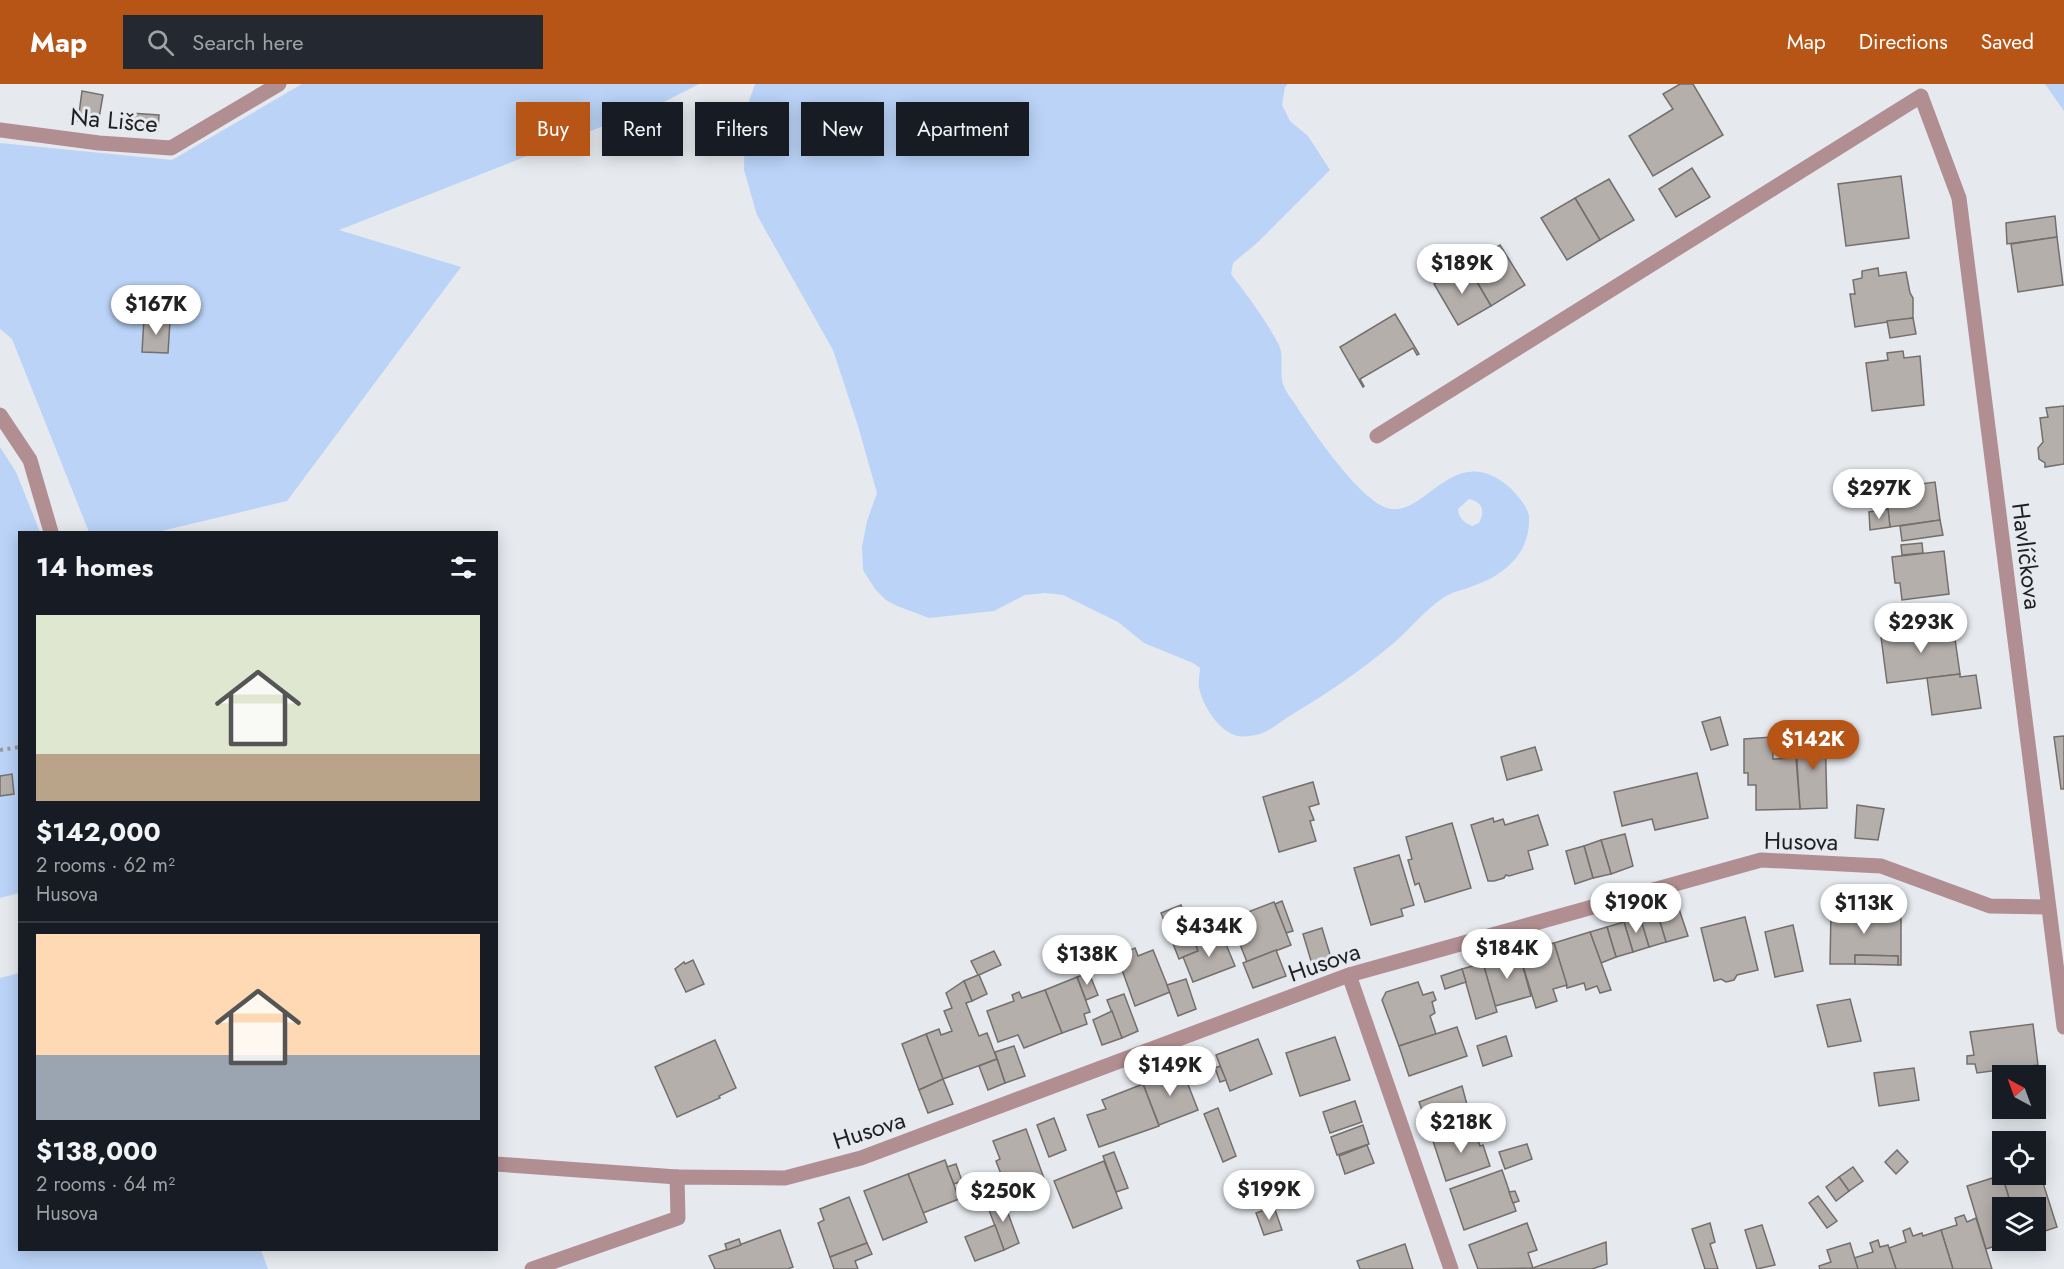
<!DOCTYPE html>
<html lang="en">
<head>
<meta charset="utf-8">
<style>
	body { margin:0; font-family:Jost,sans-serif; background:#242831; color:#f1f3f6; height:100vh; display:flex; flex-direction:column; font-size:22px; white-space:nowrap }
	* { box-sizing:border-box; margin:0 }
	p { font-size:20px; color:#9ea1a6 }
	.icon { flex:none; width:33px; height:33px; fill:none; stroke:currentColor; stroke-width:2; stroke-linecap:round; stroke-linejoin:round }
	.map { position:relative; flex:1; overflow:hidden }
	.side { position:absolute; left:18px; top:447px; width:480px; height:720px; display:flex; flex-direction:column; background:#171b24; border-radius:0px; box-shadow:0 3px 15px #0003 }
	.side>* { flex:none }
	.banner { position:absolute; left:516px; top:18px; width:570px; height:54px; display:flex; gap:12px }
	.needle { width:39px; rotate:319deg }
	.buttons { position:absolute; left:1992px; top:981px; display:grid; gap:12px }
	.buttons a { display:grid; place-items:center; width:54px; height:54px; border-radius:0px; background:#171b24; box-shadow:0 3px 15px #0003; font-size:30px }
	.price { position:absolute; translate:-50% -51px; padding:0 14px; border-radius:21px; background:#fff; color:#222; font-size:20px; line-height:39px; filter:drop-shadow(0 2px 3px #0008) }
	.price::after { content:''; position:absolute; left:50%; top:36px; width:18px; height:14px; margin-left:-9px; background:inherit; clip-path:polygon(0 0,100% 0,50% 100%) }
	.price.selected { background:#b65515; color:#fff }
	ul { padding:0; list-style:none }
	li { display:grid; align-content:center; gap:12px; height:318px; padding:0 18px }
	li+li { border-top:2px solid #363941 }
	li span { display:grid; place-items:center; height:186px; border-radius:0px; color:#555 }
	li>.icon { margin-inline-start:auto }
	span .icon { width:108px; height:108px; fill:#fffc; stroke-width:1 }
	li b { font-size:26px }
	h2 { display:flex; justify-content:space-between; align-items:center; height:72px; padding:0 18px; font-size:26px }
	.chip { padding:0 21px; border-radius:0px; background:#171b24; box-shadow:0 3px 15px #0003; font-size:21px; line-height:54px }
	.chip.selected { background:#b65515; color:#fff }
	header { display:flex; align-items:center; gap:36px; box-sizing:border-box; height:84px; padding:0 30px; background:#b65515; color:#fff }
	header strong { font-size:28px }
	nav { display:flex; gap:33px; margin-inline-start:auto; font-size:21px }
	.search { width:420px; height:54px; background:#242831; display:flex; align-items:center; gap:15px; box-sizing:border-box; padding:0 21px; border-radius:0px; color:#9ea1a6; font-size:22px }
	.map>svg:first-child { display:block }
	.green { fill:#bad3f7; fill-rule:evenodd }
	.building { fill:#b5afac; stroke:#746f6c; stroke-width:1.5 }
	.lines { fill:none; stroke-linecap:round; stroke-linejoin:round }
	.path { stroke:#989b9e; stroke-width:4; stroke-dasharray:3 4.5; stroke-linecap:butt }
	.service { stroke:#b18e92; stroke-width:15 }
	.minor { stroke:#b18e92; stroke-width:15 }
	.labels { text-anchor:middle; dominant-baseline:central; stroke-width:6; stroke-linejoin:round; paint-order:stroke }
	.street-label { font-size:24px; fill:#1e1f21; stroke:#e6eaef }
</style>
</head>
<body>
<header>
<strong>Map</strong>
<div class="search"><svg class="icon" aria-label="search" viewBox="0 0 24 24"><circle cx="10" cy="10" r="6"/><path d="M15 15l6 6"/></svg>Search here</div>
<nav><a>Map</a><a>Directions</a><a>Saved</a></nav>
</header>
<div class="map">
<svg width="2064" height="1185" viewBox="0 0 2064 1185">
	<rect width="100%" height="100%" fill="#e6eaef"/>
	<!-- green -->
	<g class="green">
		<path d="M302,0H699L662,19L339,146L461,183L287,417L157,448H89L12,255L0,245V59L172,76Z"/>
		<path d="M755,0H1288L1285,3L1282,21L1290,37L1308,52L1330,86L1258,158L1233,179L1231,190C1248,212 1265,235 1278,259C1285,271 1279,288 1283,300C1285,307 1291,314 1295,320C1311,345 1359,415 1387,424C1425,436 1452,356 1508,402C1515,408 1528,423 1529,432C1531,469 1505,491 1473,502C1463,506 1451,508 1443,514C1425,526 1411,544 1395,558C1362,586 1325,611 1288,633C1279,639 1267,649 1256,651C1251,652 1242,653 1238,652C1219,648 1202,621 1199,603C1198,597 1200,590 1200,584L1193,579L1144,559L1118,538L1063,511L1045,509L1025,511L994,527L929,534L897,522L886,516L875,505L863,486L862,463L867,437L877,409L858,342L833,266L757,131L744,86L745,29ZM1469,415C1483,418 1485,427 1479,439L1472,442C1463,438 1459,434 1458,425Z"/>
		<path d="M2045,0H2064V27Z"/>
		<path d="M0,363L16,388L40,448H20L19,809L0,814Z"/>
		<path d="M19,889L20,1166H261L268,1185H0V894Z"/>
	</g>
	<!-- building -->
	<g class="building">
		<path d="M1680,0H1693L1723,51L1653,92L1629,52L1673,25L1663,10Z"/>
		<path d="M82,7L103,11L98,40L78,37Z"/>
		<path d="M130,29L159,31L158,47L130,45Z"/>
		<path d="M1692,84L1710,113L1676,133L1659,105Z"/>
		<path d="M1901,92L1909,154L1846,162L1838,100Z"/>
		<path d="M1609,95L1634,136L1600,156L1575,114Z"/>
		<path d="M1575,114L1600,156L1567,176L1541,134Z"/>
		<path d="M2055,132L2057,153L2007,160L2006,139Z"/>
		<path d="M2057,153L2063,201L2018,208L2011,160Z"/>
		<path d="M1500,161L1525,201L1491,222L1467,181Z"/>
		<path d="M1467,181L1491,222L1458,241L1434,200Z"/>
		<path d="M1878,184L1879,192L1906,188L1910,209L1913,214V234L1855,243L1850,210H1855L1853,196L1862,194V187Z"/>
		<path d="M1395,230L1419,270L1417,271L1413,264L1360,295L1364,302L1363,303L1340,263Z"/>
		<path d="M144,234L170,237L168,269L142,268Z"/>
		<path d="M1913,234L1916,250L1890,254L1887,237Z"/>
		<path d="M1903,267L1904,274L1920,272L1924,321L1872,327L1866,279L1888,276L1887,269Z"/>
		<path d="M2064,322V380L2045,383V379L2039,375L2038,364L2043,358L2040,334L2048,333L2046,324Z"/>
		<path d="M1935,398L1940,436L1890,443L1885,405Z"/>
		<path d="M1888,425L1890,443L1870,446L1869,428Z"/>
		<path d="M1940,436L1943,451L1902,457L1900,442Z"/>
		<path d="M1922,459L1923,469L1902,471L1901,461Z"/>
		<path d="M1944,467L1949,510L1902,516L1900,499H1895L1892,473Z"/>
		<path d="M1953,541L1960,590L1887,599L1881,553L1907,549V547Z"/>
		<path d="M1960,590V593L1976,591L1981,624L1932,631L1927,594Z"/>
		<path d="M1720,633L1728,661L1711,666L1702,638Z"/>
		<path d="M1825,646L1827,724L1800,725L1796,662H1807L1806,647Z"/>
		<path d="M2064,652V705H2061L2054,653Z"/>
		<path d="M1772,653L1773,675L1796,674L1800,725L1756,726V701H1748V689H1744V655Z"/>
		<path d="M1535,663L1542,686L1507,696L1501,673Z"/>
		<path d="M1697,689L1708,734L1655,746L1652,735L1622,742L1614,708Z"/>
		<path d="M12,690L14,710L0,712V692Z"/>
		<path d="M1313,698L1319,720L1309,723L1314,736L1310,737L1316,757L1279,768L1263,713Z"/>
		<path d="M1857,721L1884,725L1878,756L1855,754Z"/>
		<path d="M1538,731L1548,761L1528,767L1533,785L1509,792L1506,791L1504,794L1494,797H1488L1471,741L1493,734L1494,738L1503,735L1505,741Z"/>
		<path d="M1452,739L1471,804L1425,818L1419,799L1415,801L1408,776L1412,775L1406,753Z"/>
		<path d="M1625,750L1633,782L1611,790L1601,756Z"/>
		<path d="M1601,756L1611,790L1593,794L1584,762Z"/>
		<path d="M1584,762L1593,794L1575,800L1566,767Z"/>
		<path d="M1399,771L1414,821L1401,825L1403,832L1371,841L1354,784Z"/>
		<path d="M1282,817L1293,847L1286,849L1275,820Z"/>
		<path d="M1274,818L1291,861L1247,878L1230,835Z"/>
		<path d="M1854,819H1868V829L1901,830V881H1898V872L1855,871V880H1830L1831,828L1853,829Z"/>
		<path d="M1181,821L1198,867L1179,875L1161,829Z"/>
		<path d="M1678,822L1688,852L1666,858L1657,828Z"/>
		<path d="M1657,828L1666,858L1649,863L1640,833Z"/>
		<path d="M1640,833L1649,863L1633,868L1624,838Z"/>
		<path d="M1745,833L1758,886L1737,891L1734,896L1726,898L1721,895L1714,897L1701,844Z"/>
		<path d="M1624,838L1633,868L1616,873L1607,843Z"/>
		<path d="M1793,841L1803,887L1775,893L1765,848Z"/>
		<path d="M1607,843L1616,873L1601,879L1590,848Z"/>
		<path d="M1322,844L1331,874L1312,880L1303,850Z"/>
		<path d="M1221,848L1235,882L1193,898L1183,873L1198,867L1195,858Z"/>
		<path d="M1590,848L1611,906L1600,909L1597,902L1586,906L1584,899L1567,904L1554,859Z"/>
		<path d="M1554,859L1567,901L1553,905L1557,917L1536,924L1519,869Z"/>
		<path d="M1135,864L1138,872L1153,866L1170,908L1135,922L1117,872Z"/>
		<path d="M1276,866L1286,892L1253,904L1243,879Z"/>
		<path d="M994,867L1001,881L979,891L987,910L972,917L964,897L978,891L971,877Z"/>
		<path d="M1519,869L1531,912L1495,922L1483,879Z"/>
		<path d="M1855,871L1898,872V881L1855,880Z"/>
		<path d="M693,876L704,900L686,908L675,885L684,878L685,880Z"/>
		<path d="M1483,879L1497,928L1476,935L1462,885Z"/>
		<path d="M1462,885L1466,898L1445,905L1441,892Z"/>
		<path d="M1089,889L1098,911L1086,916L1077,893Z"/>
		<path d="M1077,893L1090,928L1084,930L1087,940L1062,949L1045,906Z"/>
		<path d="M1186,895L1196,925L1178,932L1167,901Z"/>
		<path d="M964,897L972,917L966,919L979,952L987,949L997,975L943,995L926,950L939,945L941,951L952,947L944,927L952,924L946,909Z"/>
		<path d="M1418,898L1423,911L1433,908L1436,916L1432,918L1435,929L1430,932L1436,950L1399,962L1382,916L1386,908Z"/>
		<path d="M1045,906L1062,949L1024,964L1018,951L998,958L987,927L1014,917L1012,911L1019,908L1022,914Z"/>
		<path d="M1124,910L1138,947L1122,954L1107,916Z"/>
		<path d="M1850,915L1861,957L1828,963L1817,921Z"/>
		<path d="M1112,927L1122,954L1102,961L1093,936Z"/>
		<path d="M2033,940L2038,981L1977,989L1975,980H1967V972L1974,971L1970,948Z"/>
		<path d="M1457,943L1467,972L1409,992L1399,962Z"/>
		<path d="M926,950L943,995L919,1006L902,960Z"/>
		<path d="M1506,952L1512,972L1483,982L1477,962Z"/>
		<path d="M1335,953L1350,996L1300,1012L1286,969Z"/>
		<path d="M1258,955L1272,990L1230,1007L1216,971Z"/>
		<path d="M715,956L736,1004L719,1012L720,1014L677,1033L655,983Z"/>
		<path d="M1014,962L1025,992L1005,999L995,968Z"/>
		<path d="M997,975L1005,999L988,1006L979,982Z"/>
		<path d="M1220,982L1226,996L1220,998L1215,984Z"/>
		<path d="M1914,984L1919,1016L1879,1022L1874,989Z"/>
		<path d="M1182,985L1198,1026L1159,1041L1143,1000Z"/>
		<path d="M943,995L953,1020L928,1029L919,1006Z"/>
		<path d="M1143,1000L1159,1042L1099,1063L1087,1031L1106,1025L1102,1016Z"/>
		<path d="M1462,1002L1473,1043L1433,1057L1419,1018Z"/>
		<path d="M1355,1017L1362,1038L1330,1049L1323,1028Z"/>
		<path d="M1218,1024L1236,1072L1223,1078L1204,1030Z"/>
		<path d="M1054,1034L1066,1066L1049,1073L1037,1041Z"/>
		<path d="M1363,1041L1369,1060L1337,1071L1331,1053Z"/>
		<path d="M1473,1043L1480,1062L1483,1061L1490,1082L1446,1097L1433,1057Z"/>
		<path d="M1026,1045L1045,1097L1016,1108L1014,1101L1006,1103L996,1077L1000,1075L993,1057Z"/>
		<path d="M1527,1060L1532,1075L1505,1085L1499,1068Z"/>
		<path d="M1367,1061L1374,1079L1345,1090L1339,1072Z"/>
		<path d="M1897,1066L1908,1078L1896,1090L1885,1078Z"/>
		<path d="M1114,1068L1128,1104L1116,1108L1103,1072Z"/>
		<path d="M945,1076L959,1115L923,1129L908,1090Z"/>
		<path d="M1104,1077L1122,1124L1073,1144L1054,1097Z"/>
		<path d="M956,1080L962,1097L954,1100L947,1083Z"/>
		<path d="M2037,1080L2057,1143L2036,1150V1124H2012L2002,1091L2036,1090V1081Z"/>
		<path d="M1853,1083L1863,1097L1849,1107L1839,1093Z"/>
		<path d="M1502,1086L1516,1127L1464,1146L1450,1105Z"/>
		<path d="M908,1090L927,1138L883,1156L864,1107Z"/>
		<path d="M2002,1091L2012,1124H2002V1156H2013L1986,1165L1967,1102Z"/>
		<path d="M1839,1093L1849,1107L1836,1117L1826,1103Z"/>
		<path d="M1515,1107L1519,1117L1513,1119L1509,1108Z"/>
		<path d="M1818,1112L1837,1137L1827,1144L1809,1119Z"/>
		<path d="M849,1113L867,1159L830,1173L818,1139L824,1136L820,1125Z"/>
		<path d="M1002,1113L1019,1159L1004,1166L986,1118Z"/>
		<path d="M1274,1123L1282,1146L1264,1151L1256,1129Z"/>
		<path d="M1964,1131L1967,1138L1976,1134L1992,1185H1953L1941,1146L1957,1141L1955,1134Z"/>
		<path d="M1527,1139L1537,1166L1528,1169L1533,1184L1478,1185L1469,1161Z"/>
		<path d="M1710,1139L1715,1158L1710,1160L1718,1185H1705L1692,1145Z"/>
		<path d="M995,1141L1004,1166L975,1177L965,1153Z"/>
		<path d="M1762,1141L1775,1181L1757,1185L1745,1146Z"/>
		<path d="M1910,1144L1913,1152L1922,1149L1923,1152L1941,1146L1953,1185H1896L1889,1164L1906,1158L1903,1147Z"/>
		<path d="M780,1146L793,1183L788,1185H715L709,1172Z"/>
		<path d="M739,1155L741,1161L727,1166L725,1160Z"/>
		<path d="M1878,1156L1880,1163L1888,1161L1896,1185H1858L1854,1174L1873,1168L1870,1159Z"/>
		<path d="M1606,1158L1607,1180L1592,1185H1530Z"/>
		<path d="M867,1159L872,1170L855,1177L858,1185H834L830,1173Z"/>
		<path d="M1850,1159L1858,1185H1820L1819,1182L1831,1178L1827,1166Z"/>
		<path d="M1405,1160L1413,1185H1360L1357,1177Z"/>
	</g>
	<g class="lines">
		<!-- path -->
		<path class="path" d="M0,666L20,663"/>
		<!-- service -->
		<g class="service">
			<path d="M0,46L99,59L171,64L279,0"/>
			<path d="M0,331L30,376L51,448"/>
			<path d="M496,1080L677,1093"/>
		</g>
		<!-- minor -->
		<g class="minor">
			<path d="M1377,352L1921,12L1959,114L2064,943"/>
			<path d="M1349,891L1451,1185"/>
			<path d="M532,1185L678,1134L677,1093L785,1094L861,1074L1349,891L1761,776L1881,782L1990,822L2048,823"/>
		</g>
	</g>
	<g class="labels">
		<!-- street labels -->
		<g class="street-label">
			<text transform="translate(114 36) rotate(5)">Na Lišce</text>
			<text transform="translate(2027 472) rotate(83)">Havlíčkova</text>
			<text transform="translate(1801 757) rotate(1)">Husova</text>
			<text transform="translate(1324 878) rotate(-19)">Husova</text>
			<text transform="translate(869 1046) rotate(-18)">Husova</text>
		</g>
	</g>
</svg>
<div class="buttons">
<a><svg class="needle" viewBox="-14 -14 28 28"><path d="M0-13l5 13h-10z" fill="#e53935"/><path d="M0 13l5-13h-10z" fill="#9ea1a6"/></svg></a>
<a><svg class="icon" aria-label="locate" viewBox="0 0 24 24"><circle cx="12" cy="12" r="6"/><path d="M12 2v4M12 18v4M2 12h4M18 12h4"/></svg></a>
<a><svg class="icon" aria-label="layers" viewBox="0 0 24 24"><path d="M12 4l9 5-9 5-9-5zM3 14l9 5 9-5"/></svg></a>
</div>
<b class="price" style="left:1462px;top:211px">$189K</b>
<b class="price" style="left:156px;top:252px">$167K</b>
<b class="price" style="left:1879px;top:436px">$297K</b>
<b class="price" style="left:1921px;top:570px">$293K</b>
<b class="price selected" style="left:1813px;top:687px">$142K</b>
<b class="price" style="left:1636px;top:850px">$190K</b>
<b class="price" style="left:1864px;top:851px">$113K</b>
<b class="price" style="left:1209px;top:874px">$434K</b>
<b class="price" style="left:1507px;top:896px">$184K</b>
<b class="price" style="left:1087px;top:902px">$138K</b>
<b class="price" style="left:1170px;top:1013px">$149K</b>
<b class="price" style="left:1461px;top:1070px">$218K</b>
<b class="price" style="left:1269px;top:1137px">$199K</b>
<b class="price" style="left:1003px;top:1139px">$250K</b>
<div class="banner">
<a class="chip selected">Buy</a>
<a class="chip">Rent</a>
<a class="chip">Filters</a>
<a class="chip">New</a>
<a class="chip">Apartment</a>
</div>
<section class="side">
<h2>14 homes<svg class="icon" aria-label="filters" viewBox="0 0 24 24"><path d="M4 7h16M4 17h16"/><circle cx="9" cy="7" r="2"/><circle cx="15" cy="17" r="2"/></svg></h2>
<ul>
<li><span style="background:linear-gradient(#dfe7d0 75%,#b9a48a 0)"><svg class="icon" aria-label="home" viewBox="0 0 24 24"><path d="M3 11l9-7 9 7M6 9v11h12V9"/></svg></span><div><b>$142,000</b><p>2 rooms · 62 m²</p><p>Husova</p></div></li>
<li><span style="background:linear-gradient(#ffd9b3 65%,#9aa5b1 0)"><svg class="icon" aria-label="home" viewBox="0 0 24 24"><path d="M3 11l9-7 9 7M6 9v11h12V9"/></svg></span><div><b>$138,000</b><p>2 rooms · 64 m²</p><p>Husova</p></div></li>
</ul>
</section>
</div>
</body>
</html>
